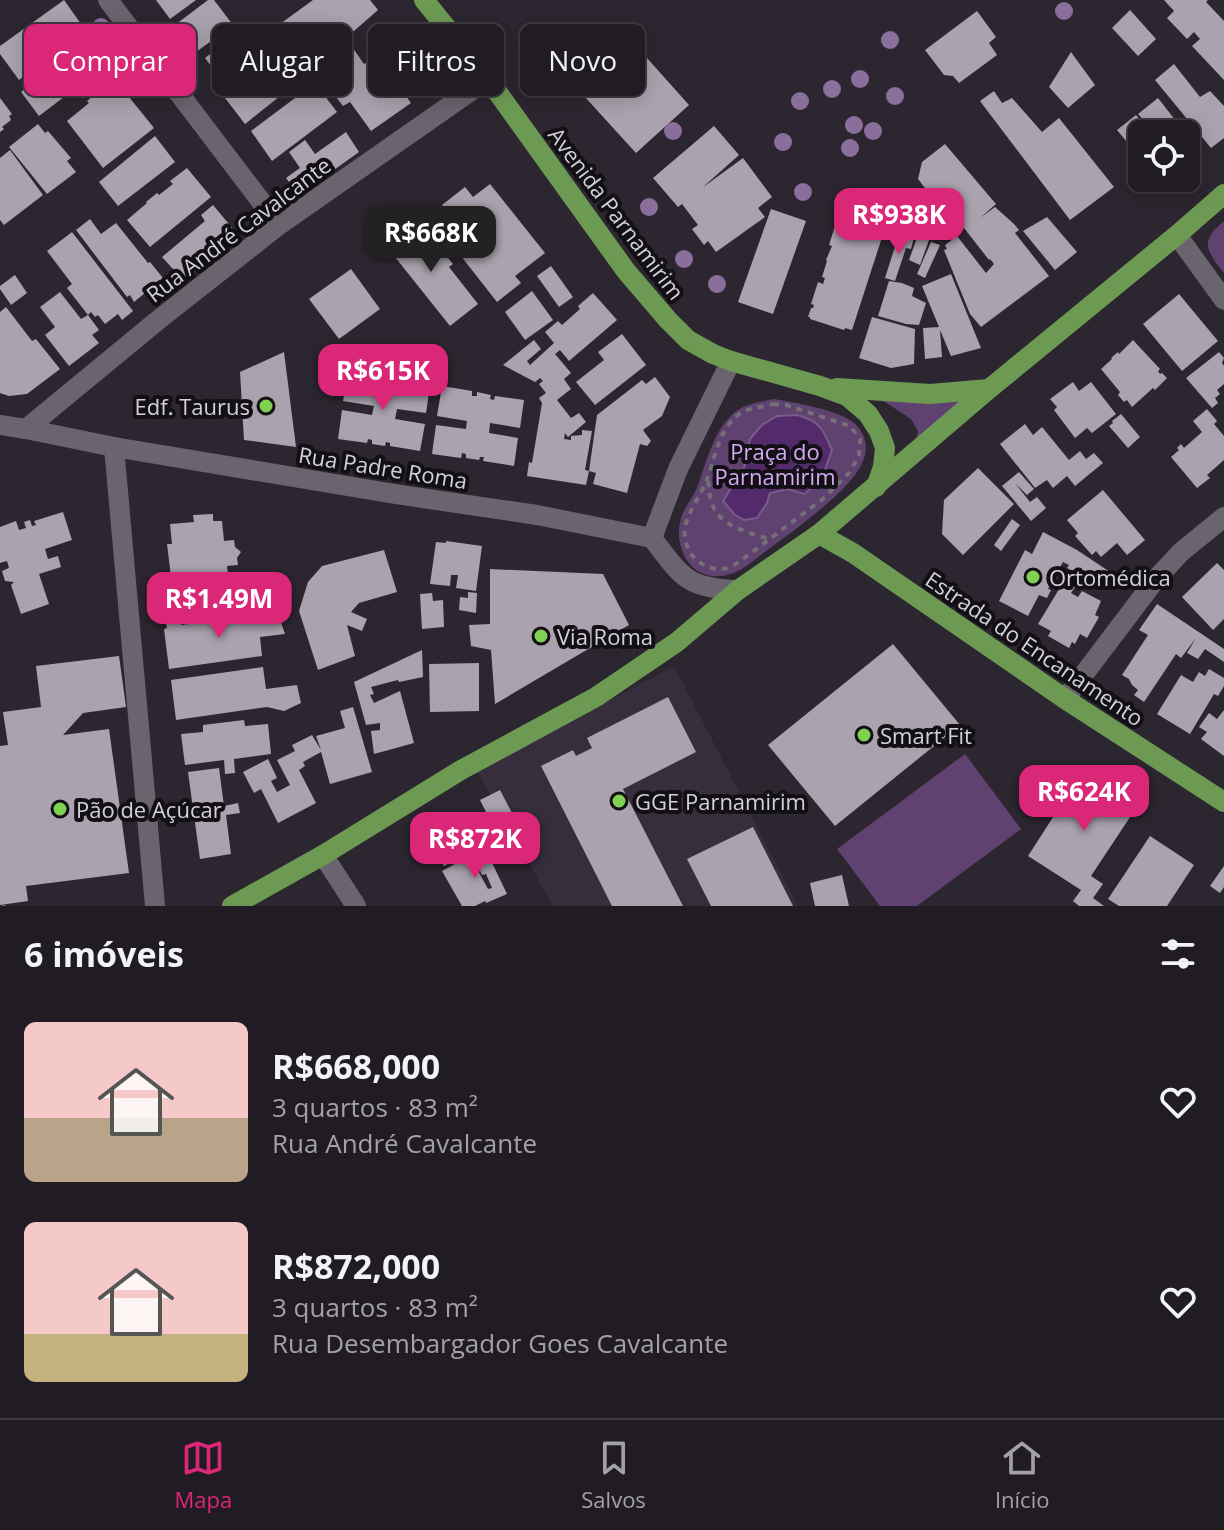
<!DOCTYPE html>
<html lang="pt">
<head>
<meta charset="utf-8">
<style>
	body { margin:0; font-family:"Open Sans",sans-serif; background:#29252c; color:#f1f3f6; height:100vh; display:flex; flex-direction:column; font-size:30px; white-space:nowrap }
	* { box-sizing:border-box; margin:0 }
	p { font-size:26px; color:#a2a1a6 }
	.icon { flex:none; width:44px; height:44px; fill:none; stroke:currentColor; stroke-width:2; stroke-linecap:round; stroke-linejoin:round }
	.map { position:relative; height:906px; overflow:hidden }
	.drawer { display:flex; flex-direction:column; background:#211c24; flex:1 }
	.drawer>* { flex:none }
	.guide { position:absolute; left:24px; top:24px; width:800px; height:72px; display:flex; gap:16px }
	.tools { position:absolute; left:1128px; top:120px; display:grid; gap:16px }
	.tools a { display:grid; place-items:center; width:72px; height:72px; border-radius:12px; background:#211c24; box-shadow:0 4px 20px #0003,0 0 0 2px #3e3a41; font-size:40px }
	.price { position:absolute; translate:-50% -68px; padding:0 18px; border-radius:16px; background:#db2777; color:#fff; font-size:26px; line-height:52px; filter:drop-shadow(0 2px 4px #0008) }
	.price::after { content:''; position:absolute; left:50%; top:48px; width:24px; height:18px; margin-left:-12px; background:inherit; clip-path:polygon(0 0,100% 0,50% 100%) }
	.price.selected { background:#222; color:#fff }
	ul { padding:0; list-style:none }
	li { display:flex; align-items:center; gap:24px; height:200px; padding:0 24px }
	li span { display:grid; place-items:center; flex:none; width:224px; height:160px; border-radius:12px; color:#555 }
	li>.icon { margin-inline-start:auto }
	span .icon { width:96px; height:96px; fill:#fffc; stroke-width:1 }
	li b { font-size:34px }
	h2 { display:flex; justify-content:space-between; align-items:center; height:96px; padding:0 24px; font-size:34px }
	.tag { padding:0 28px; border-radius:12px; background:#211c24; box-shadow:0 4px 20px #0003,0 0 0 2px #3e3a41; font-size:28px; line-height:72px }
	.tag.selected { background:#db2777; color:#fff }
	.menu { display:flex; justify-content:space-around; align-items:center; height:112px; border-top:2px solid #3e3a41; background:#211c24; font-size:22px; color:#a2a1a6 }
	.menu a { display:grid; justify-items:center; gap:4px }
	.menu .selected { color:#db2777 }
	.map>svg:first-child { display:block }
	.built { fill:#372e3d }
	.green { fill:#5f4270 }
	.water { fill:#532a6a; stroke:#7a5c8b; stroke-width:2 }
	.building { fill:#aaa3af }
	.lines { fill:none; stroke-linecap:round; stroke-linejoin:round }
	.path { stroke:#756f78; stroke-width:4; stroke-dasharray:6 6; stroke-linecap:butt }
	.minor { stroke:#6a646f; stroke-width:20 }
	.major { stroke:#6d9a53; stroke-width:20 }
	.tree { fill:#8a6e9c }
	.poi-dot { fill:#80d052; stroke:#131015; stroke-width:3 }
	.labels { text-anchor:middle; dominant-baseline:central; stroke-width:8; stroke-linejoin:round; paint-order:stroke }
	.street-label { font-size:22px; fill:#d4d0d7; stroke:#131015 }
	.poi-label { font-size:22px; fill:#d4d0d7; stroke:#131015; text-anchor:start }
	.park-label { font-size:22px; fill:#d7a9f4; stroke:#131015 }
</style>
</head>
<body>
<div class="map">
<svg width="1224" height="906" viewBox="0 0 1224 906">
	<rect width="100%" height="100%" fill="#2c2630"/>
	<!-- built -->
	<path class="built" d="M674,666L798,906H553L477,771Z"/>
	<!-- green -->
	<g class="green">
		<path d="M1224,221V273C1206,250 1199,242 1224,221Z"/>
		<path d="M879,398H969L915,446L918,431L911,419Z"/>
		<path d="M773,399C793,402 839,410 854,423C865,432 869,448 863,461C852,490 792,532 766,551C758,557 750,564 742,569C731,575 719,578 707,575C682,568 674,537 682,515C686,505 693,498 697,488C706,464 713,431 734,413C744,404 761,402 773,399Z"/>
		<path d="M965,754L1021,829L917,906H880L837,849Z"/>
	</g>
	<!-- water -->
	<path class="water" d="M797,415C820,421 823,429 832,450L821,481L804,494L788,489L770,493L767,503L757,518L744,520L734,514L723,501L744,468L750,439L762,425L777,416Z"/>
	<!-- building -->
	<g class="building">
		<path d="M64,0L86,31L19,80L0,54V46Z"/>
		<path d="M156,0H196L170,19Z"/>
		<path d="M208,0H214L233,25L192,55L171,28Z"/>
		<path d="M313,0H370L378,10L354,31L312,59L280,24Z"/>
		<path d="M1164,0H1208L1206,2L1224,21V80L1192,46L1200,39L1194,32L1187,39L1167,18L1174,11Z"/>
		<path d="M1130,10L1156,39L1138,56L1112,28Z"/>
		<path d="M977,11L996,37L989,43L997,55L959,83L953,76L944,75L925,50Z"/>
		<path d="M245,27L267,57L227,87L205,58Z"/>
		<path d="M345,37L364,64L377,56L411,103L371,131L350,102L343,106L332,92L338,88L336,85L347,78L328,51Z"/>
		<path d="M88,41L106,65L39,116L21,92Z"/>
		<path d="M638,48L689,105L636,153L584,96Z"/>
		<path d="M285,51L308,79L292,92L289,89L245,124L225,98Z"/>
		<path d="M1071,52L1095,85L1068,108L1049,87Z"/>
		<path d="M1174,64L1200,97L1210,91L1224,106V138L1211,148L1155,80Z"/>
		<path d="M117,82L154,128L103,168L67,121L89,103L87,101L98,92L100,95Z"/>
		<path d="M315,83L337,112L272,161L251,131Z"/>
		<path d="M994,91L1002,103L1012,98L1042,132L1059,118L1114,187L1070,220L980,101Z"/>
		<path d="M0,98L12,114L9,116L11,120L2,127L4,129L0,132Z"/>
		<path d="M1158,98L1186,134H1142V146L1134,136L1127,142L1117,130L1136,115L1145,126L1147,124L1138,114Z"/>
		<path d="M38,124L45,133L48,131L71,158L67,161L76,172L47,194L9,147Z"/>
		<path d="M714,126L739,155L702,188L743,158L772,197L758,208L765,217L716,252L708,241L704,245L692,229L698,225L682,204L678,207L653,178Z"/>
		<path d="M346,132L359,152L299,195L286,178L300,168L289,152L305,140L315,154Z"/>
		<path d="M155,136L175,162L118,206L99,182Z"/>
		<path d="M945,144L996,204L980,218L995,207L1014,224L1019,230L1015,233L1049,276L981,327L970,314L944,250L947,249L945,245L957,236L986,273L994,264L990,259L989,260L964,228L959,232L918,179L922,162Z"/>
		<path d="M10,150L43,195L4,225L0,220V158Z"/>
		<path d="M187,168L211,197L150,247L127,220L147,203L146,202L157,193L159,195L173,184L170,181Z"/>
		<path d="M490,184L545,253L515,276L521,283L497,302L446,237L456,230L449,222L453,219L442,205L465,187L473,197Z"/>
		<path d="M213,205L239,236L184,281L162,257L205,221L201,215Z"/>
		<path d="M771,209L806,221L773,314L738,302Z"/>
		<path d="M844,209L879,220L878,223L886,225L852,330L845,328L844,330L810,319V317H808L811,308H813L814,305L811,304L818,282L823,284L825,278L822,277L827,261L826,260L832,246L829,245L836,223L839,225L841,212H843Z"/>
		<path d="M1047,217L1077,252L1055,270L1023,231Z"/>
		<path d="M90,219L101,234L116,223L148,263L150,262L163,278L134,302L130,295L127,297L76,230Z"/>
		<path d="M409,222L437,258L444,253L453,264L449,267L478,304L450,326L383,242Z"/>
		<path d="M72,232L133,311L122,320L118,314L105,324L98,315L95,317L91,312L88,315L67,288L72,284L47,251Z"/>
		<path d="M899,234L914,238L911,249L906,248L895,281L885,278Z"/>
		<path d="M918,235L929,240L920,265L909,260Z"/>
		<path d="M931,242L940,245L925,278L917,274Z"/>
		<path d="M551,266L573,297L559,307L537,276Z"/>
		<path d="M351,269L380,309L339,339L309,299Z"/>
		<path d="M951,274L981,348L951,356L940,330L942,357L925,359L923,328L939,327L922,286Z"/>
		<path d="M15,275L27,293L11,305L0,289V286Z"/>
		<path d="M889,281L902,283L914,288L912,296L926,303L919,325L906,324L878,316Z"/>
		<path d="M532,291L553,320L525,340L505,312Z"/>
		<path d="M60,292L81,319L88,315L99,330L92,335L99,343L69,366L45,335L55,327L40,307Z"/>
		<path d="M593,293L617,320L569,361L560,350L555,354L571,373L564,379L571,389L557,400L571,418L579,413L586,422L568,437L565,433L564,439L571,440V436L582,435V430L592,431L585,470L589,471L586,485L527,476L529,462L532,463L542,403L539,398L546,393L539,384L543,381L540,378L535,382L503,365L534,340L541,349L527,361L530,365L554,343L545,332L558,321L562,325L580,309L578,306Z"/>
		<path d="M1179,294L1218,341L1182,371L1143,324Z"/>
		<path d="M6,307L32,341L36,339L60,369L27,394L9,396L0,393V312Z"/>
		<path d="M872,317L915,329L914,364L891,368L859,358Z"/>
		<path d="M622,334L646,365L595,405L576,382L604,360L598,352Z"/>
		<path d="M1133,340L1160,369L1158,371L1160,374L1162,373L1167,378L1155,390L1153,388L1132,407L1127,400L1124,402L1118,395L1120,392L1101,369L1112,359L1111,358L1118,352L1119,354Z"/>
		<path d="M284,352L296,447L244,440L240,372Z"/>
		<path d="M1219,352L1224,358L1222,363L1224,366V384L1217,390L1220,394L1215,398L1218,403L1212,408L1186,378Z"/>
		<path d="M348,371L379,376L378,381L383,382V378L397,380L396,384L401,385V381L430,386L426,413L397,409L395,419L425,424L420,451L390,446V443L386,442L385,446L372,444V440L368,439L367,443L338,439L342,410L372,415L374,406L343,401Z"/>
		<path d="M655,377L670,397L662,416L643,430L651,441L647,446L640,444L627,493L593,484L596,473L589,471L597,415L642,380L646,384Z"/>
		<path d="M1073,382L1079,391L1091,382L1116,414L1092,433L1087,428L1075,438L1054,410L1057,407L1050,399Z"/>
		<path d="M442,386L472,391V396H477V392L491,395L490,399L494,400L495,396L524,400L520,428L490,423L489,433L518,438L514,466L483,461L484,457H480L479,460L466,458V454L462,453L461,458L432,454L436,425L466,429L467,421L437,416Z"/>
		<path d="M1207,409L1217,421L1214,424L1224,436V460L1207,475L1210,478L1197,488L1171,457L1179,450L1177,448L1181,444L1184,448L1202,432L1193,421Z"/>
		<path d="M1121,414L1140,437L1128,448L1109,426L1113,423L1112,421Z"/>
		<path d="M1025,424L1033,435L1042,427L1069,460L1080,451L1086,459L1094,453L1103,463L1075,486L1067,476L1053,488L1047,480L1035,488L1000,444Z"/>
		<path d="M978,468L1014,504L963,555L942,534L944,500Z"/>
		<path d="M1019,472L1034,489L1027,495L1015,483L1030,502L1037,497L1046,508L1031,521L1002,486Z"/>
		<path d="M1103,490L1145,540L1127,555L1117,543L1101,557L1096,551L1092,555L1075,536L1078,533L1067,520Z"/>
		<path d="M63,512L72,540L45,549L48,559L58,556L61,567L39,574L49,604L21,614L11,585L14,582L5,581L2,571L9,568L7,561L0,563V527L16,521L19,530L26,528L24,522L30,520L32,526L36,525L34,521Z"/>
		<path d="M213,514V521H222L224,541L234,540L235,547L241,552L237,558L238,565L227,566L230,591L224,592V598L204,600V595L177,598L175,577H171L167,544H172L170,524L194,522L193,515Z"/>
		<path d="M1012,519L1020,525L1001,551L994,545Z"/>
		<path d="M1043,532L1077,550L1113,574L1107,583L1087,571L1084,577L1067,568L1069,565L1063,562L1048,589L1051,590L1047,598L1039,595L1028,616L999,601L1025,550L1032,554Z"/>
		<path d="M446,541L482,546L476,591L456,588L458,575H451L450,586L430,584L436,542L446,543Z"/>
		<path d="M384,550L397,592L359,603L351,612L367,619L362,631L347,625L355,656L318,670L299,611L308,582L322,566Z"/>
		<path d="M1217,563L1224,570V619L1213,630L1182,597Z"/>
		<path d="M490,569L603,574L629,625L495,704L491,650L471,646L469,625L490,624Z"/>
		<path d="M1064,581L1075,587L1071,593L1078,597L1082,591L1101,601L1095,615L1099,617L1087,638L1080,634L1075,644L1072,642L1069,648L1048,636L1051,631L1038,624Z"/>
		<path d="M468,592L477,593L476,613L459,610L460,597L468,598Z"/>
		<path d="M432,593L433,601L443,600L444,627L422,629L420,594Z"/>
		<path d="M1157,604L1224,649V662L1205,649L1198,659L1187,653L1196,638L1181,658L1176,654L1144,702L1134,695L1138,690L1132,685L1129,679L1122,675L1148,635L1139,630Z"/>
		<path d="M277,611L285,634L260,637L262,656L169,669L164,629L167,628L166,624L181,622V625L256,615L257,619L269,617L268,613Z"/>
		<path d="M893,644L960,725L835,826L768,745Z"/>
		<path d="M422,650L423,677L399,682L398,680L371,687L374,694L370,695L374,703L400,691L414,743L374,754L371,731L380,730V723L366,725L354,682Z"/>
		<path d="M119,656L126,707L83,713L63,735L109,729L129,873L26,886L28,901L0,905V746L8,745L3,712L41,707L36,666Z"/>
		<path d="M479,663V711L430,712L429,664Z"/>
		<path d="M263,667L266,689L297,685L301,703L284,711L267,707L176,720L171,680Z"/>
		<path d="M1209,669L1224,678V686L1218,696L1214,694L1190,734L1157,714L1181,675L1193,682L1199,672L1205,676Z"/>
		<path d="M668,697L696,752L623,789L683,906H612L541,766L573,750L576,756L592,748L587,738Z"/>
		<path d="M353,707L372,772L330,784L321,752L303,762L305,766L299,770L316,803L278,823L261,789L254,793L243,772L268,759L277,778L271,781L277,792L290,785L277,760L295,751L292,745L312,735L321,750L316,736L345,728L340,711Z"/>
		<path d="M1224,710V756L1201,739L1207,732L1199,727L1209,713L1217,719Z"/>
		<path d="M244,720L245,726L268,724L271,754L234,759L235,773L225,774L224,760L185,765L181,734L203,732V725Z"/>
		<path d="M1086,766L1140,802L1091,876L1103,884L1093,898L1104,906H1079L1073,901L1081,890L1028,856Z"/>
		<path d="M219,768L224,806L238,803L240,813L226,815L231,854L200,859L188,772Z"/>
		<path d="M500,790L512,813L507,815L517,835L502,844L480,800Z"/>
		<path d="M469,813L485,844L444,866L427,834Z"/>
		<path d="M753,827L793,906H711L687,859Z"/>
		<path d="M1150,836L1194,865L1167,906H1119L1108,899Z"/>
		<path d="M485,848L507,894L486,903L485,901L475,906H462L442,871L470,856L488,889L492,888L486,874L482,875L472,854Z"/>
		<path d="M1224,866V887L1220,893L1210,886Z"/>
		<path d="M842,875L849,906H815L810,883Z"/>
	</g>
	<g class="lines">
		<!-- path -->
		<g class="path">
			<path d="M773,404L786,405L850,426L860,439L859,456L848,474L824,498L739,562C734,565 727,569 722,569C699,570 682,550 685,528C687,514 700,496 706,482C715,460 717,432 738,415C746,408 763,407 773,404Z"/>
			<path d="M708,481C710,488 709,494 711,501C718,526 747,532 769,539"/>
			<path d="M4,905V906"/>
		</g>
		<!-- minor -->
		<g class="minor">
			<path d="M108,0L279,225"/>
			<path d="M1177,235L1224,300"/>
			<path d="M0,425L26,429L114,447L395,494L537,515L652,538C682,577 686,588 738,590"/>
			<path d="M26,429L157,321L279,225L488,79"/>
			<path d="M114,447L155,906"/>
			<path d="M652,538L678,469L731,361"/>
			<path d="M1065,699L1156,579L1181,552L1224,517"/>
			<path d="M323,855L356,906"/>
		</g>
		<!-- major -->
		<g class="major">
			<path d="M424,0L488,79L626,271L668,320L688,340L713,354L731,361L820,386L847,396L868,414L879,431L885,448L883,467L876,487"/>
			<path d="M837,388L930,394L989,389"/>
			<path d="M819,534L853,553L1065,699L1224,802"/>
			<path d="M232,906L323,855L461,770L596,697L677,642L738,590L819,534L989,389L1177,235L1224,194"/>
		</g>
	</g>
	<!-- trees -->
	<g class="tree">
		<circle cx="1064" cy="11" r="9"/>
		<circle cx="101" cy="27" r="9"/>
		<circle cx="890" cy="40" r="9"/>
		<circle cx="412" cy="56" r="9"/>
		<circle cx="541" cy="69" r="9"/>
		<circle cx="437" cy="76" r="9"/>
		<circle cx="860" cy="79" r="9"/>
		<circle cx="147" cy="89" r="9"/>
		<circle cx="832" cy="89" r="9"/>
		<circle cx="895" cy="96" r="9"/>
		<circle cx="800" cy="101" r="9"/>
		<circle cx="854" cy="125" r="9"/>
		<circle cx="673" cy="131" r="9"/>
		<circle cx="873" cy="131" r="9"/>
		<circle cx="783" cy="142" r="9"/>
		<circle cx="850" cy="148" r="9"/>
		<circle cx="803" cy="192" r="9"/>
		<circle cx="649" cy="207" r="9"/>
		<circle cx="684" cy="259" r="9"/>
		<circle cx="717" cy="284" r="9"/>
	</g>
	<!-- markers -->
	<g class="poi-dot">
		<circle cx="266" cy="406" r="8"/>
		<circle cx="1033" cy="577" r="8"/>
		<circle cx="541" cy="636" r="8"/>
		<circle cx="864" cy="735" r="8"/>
		<circle cx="619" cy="801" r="8"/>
		<circle cx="60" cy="809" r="8"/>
	</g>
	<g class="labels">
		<!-- street labels -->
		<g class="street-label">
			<text transform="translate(617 213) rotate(53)">Avenida Parnamirim</text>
			<text transform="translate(238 229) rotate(-37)">Rua André Cavalcante</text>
			<text transform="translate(383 467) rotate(9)">Rua Padre Roma</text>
			<text transform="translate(1035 648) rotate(34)">Estrada do Encanamento</text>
		</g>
		<!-- poi labels -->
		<g class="poi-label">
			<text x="250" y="406" text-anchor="end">Edf. Taurus</text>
			<text x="1049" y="577">Ortomédica</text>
			<text x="557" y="636">Via Roma</text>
			<text x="880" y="735">Smart Fit</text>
			<text x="635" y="801">GGE Parnamirim</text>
			<text x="76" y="809">Pão de Açúcar</text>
		</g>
		<!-- park labels -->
		<g class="park-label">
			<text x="775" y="451">Praça do<tspan x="775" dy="25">Parnamirim</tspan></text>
		</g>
	</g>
</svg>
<div class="tools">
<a><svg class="icon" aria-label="locate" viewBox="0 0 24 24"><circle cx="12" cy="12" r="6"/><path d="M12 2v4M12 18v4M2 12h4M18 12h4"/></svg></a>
</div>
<b class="price" style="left:899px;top:256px">R$938K</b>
<b class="price selected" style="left:431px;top:274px">R$668K</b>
<b class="price" style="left:383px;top:412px">R$615K</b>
<b class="price" style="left:219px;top:640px">R$1.49M</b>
<b class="price" style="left:1084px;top:833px">R$624K</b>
<b class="price" style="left:475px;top:880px">R$872K</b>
<div class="guide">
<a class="tag selected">Comprar</a>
<a class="tag">Alugar</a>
<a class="tag">Filtros</a>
<a class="tag">Novo</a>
</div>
</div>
<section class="drawer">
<h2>6 imóveis<svg class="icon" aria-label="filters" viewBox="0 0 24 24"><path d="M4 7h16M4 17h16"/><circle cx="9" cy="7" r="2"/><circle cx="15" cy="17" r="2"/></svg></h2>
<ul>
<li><span style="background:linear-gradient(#f6c9c9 60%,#b9a48a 0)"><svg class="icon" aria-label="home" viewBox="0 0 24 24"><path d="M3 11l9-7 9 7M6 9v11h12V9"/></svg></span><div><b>R$668,000</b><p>3 quartos · 83 m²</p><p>Rua André Cavalcante</p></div><svg class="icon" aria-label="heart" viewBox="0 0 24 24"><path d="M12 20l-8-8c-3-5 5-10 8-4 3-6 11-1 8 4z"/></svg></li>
<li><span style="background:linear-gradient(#f6c9c9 70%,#c2b280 0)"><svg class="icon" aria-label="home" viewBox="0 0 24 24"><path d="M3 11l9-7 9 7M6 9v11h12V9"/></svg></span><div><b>R$872,000</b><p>3 quartos · 83 m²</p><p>Rua Desembargador Goes Cavalcante</p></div><svg class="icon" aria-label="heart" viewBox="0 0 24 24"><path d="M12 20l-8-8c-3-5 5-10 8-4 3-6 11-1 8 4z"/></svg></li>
</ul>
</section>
<nav class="menu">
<a class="selected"><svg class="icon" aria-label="map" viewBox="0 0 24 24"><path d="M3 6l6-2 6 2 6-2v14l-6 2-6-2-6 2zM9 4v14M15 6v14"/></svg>Mapa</a>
<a><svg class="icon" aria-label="saved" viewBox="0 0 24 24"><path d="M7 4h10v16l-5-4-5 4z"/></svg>Salvos</a>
<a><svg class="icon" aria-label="home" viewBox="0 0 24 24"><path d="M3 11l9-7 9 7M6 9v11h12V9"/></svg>Início</a>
</nav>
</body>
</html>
